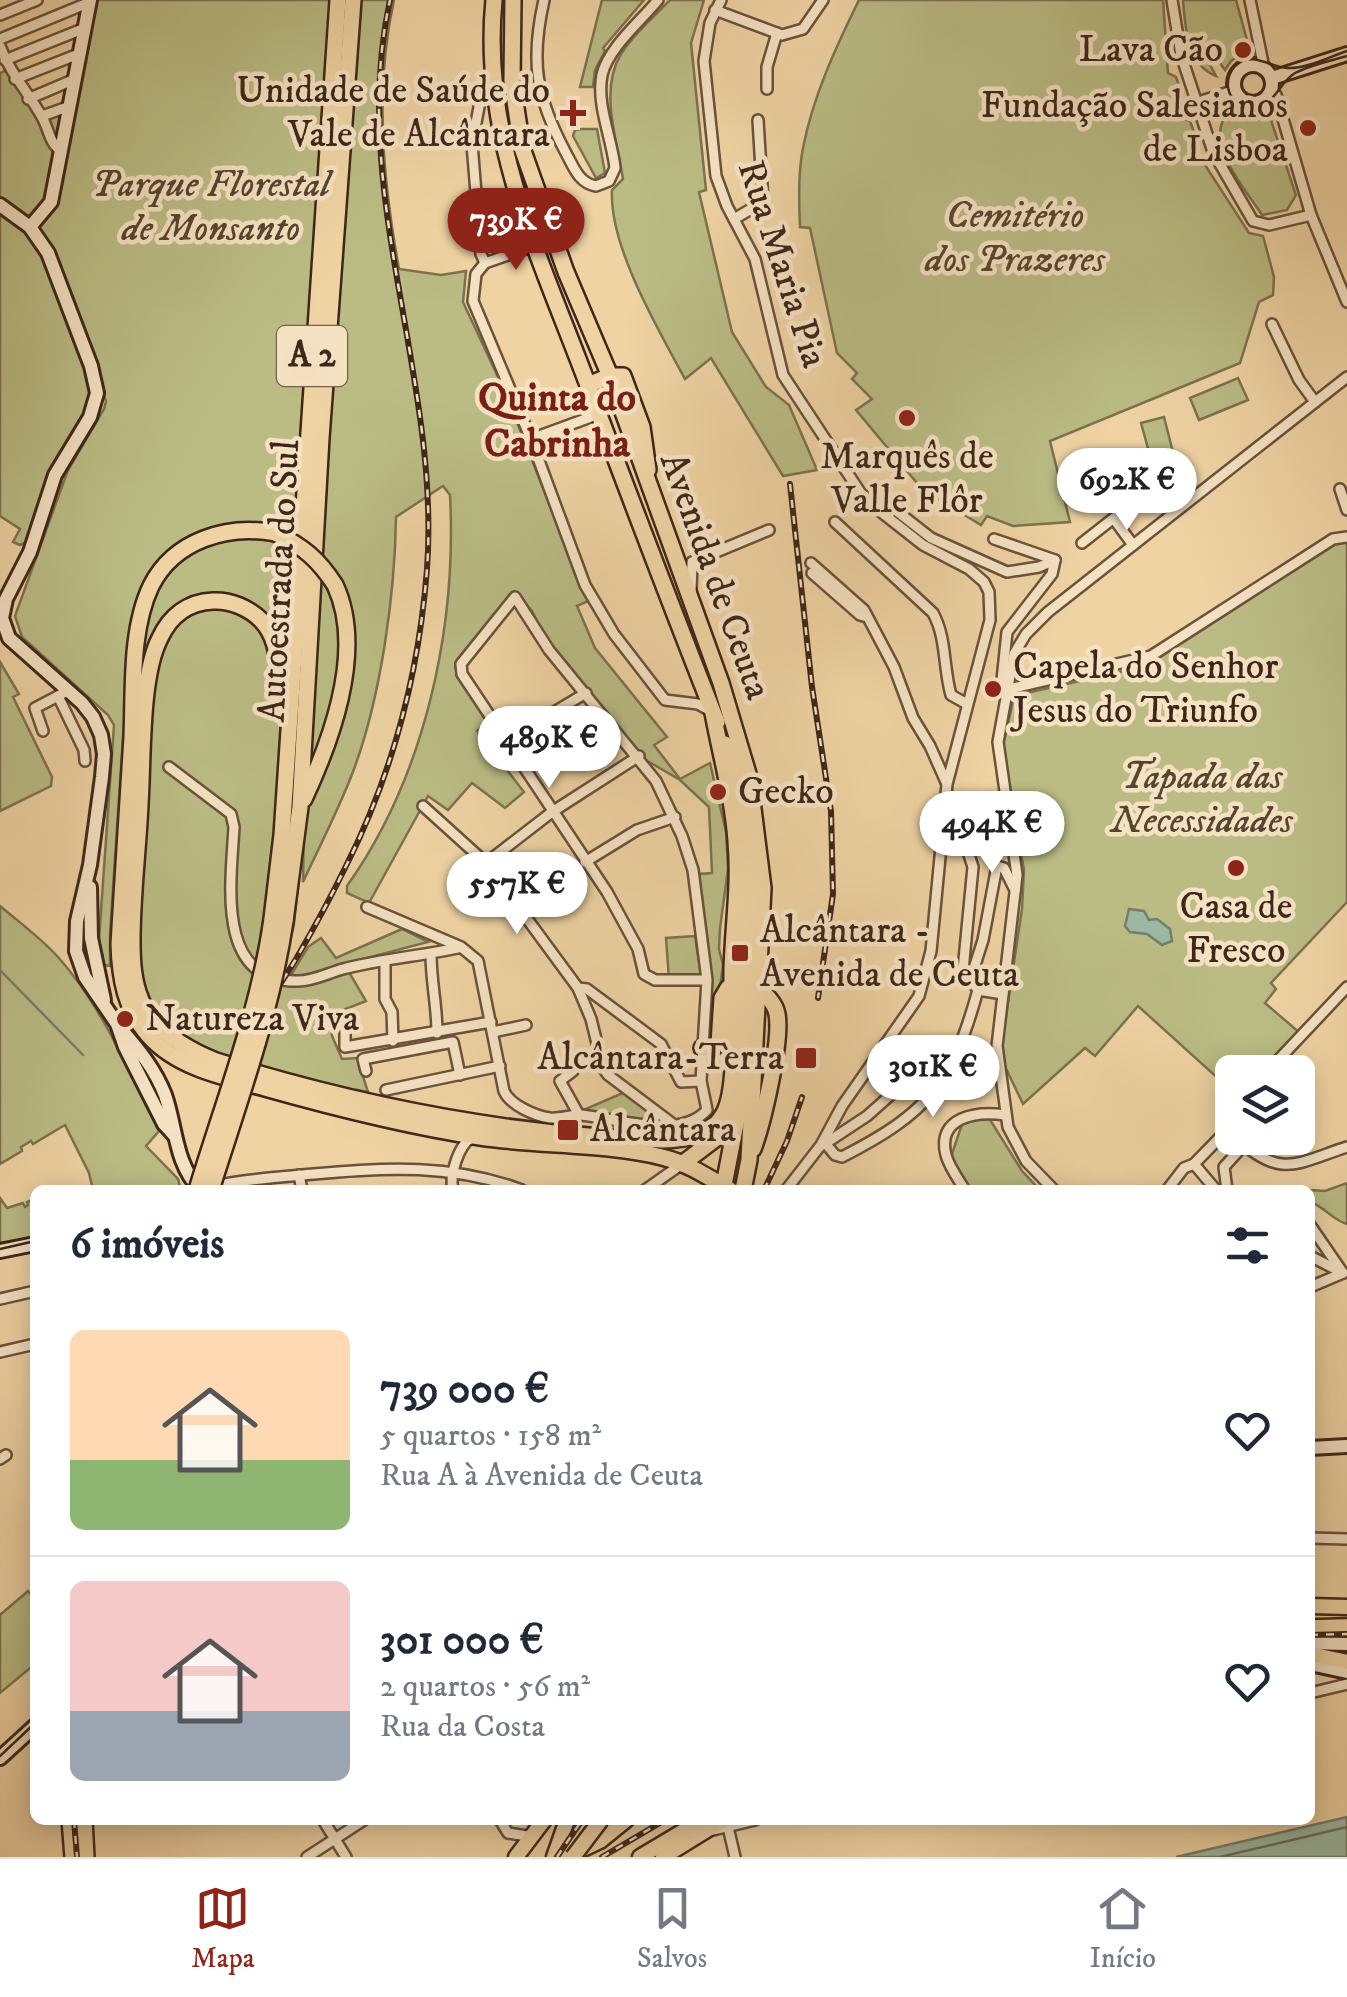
<!DOCTYPE html>
<html lang="pt">
<head>
<meta charset="utf-8">
<style>
	body { margin:0; font-family:"IM FELL DW Pica",serif; background:#f2f2f3; color:#1f2937; height:100vh; display:flex; flex-direction:column; font-size:38px; white-space:nowrap }
	* { box-sizing:border-box; margin:0 }
	p { font-size:32px; color:#747a83 }
	.icon { flex:none; width:55px; height:55px; fill:none; stroke:currentColor; stroke-width:2; stroke-linecap:round; stroke-linejoin:round }
	.map { position:relative; flex:1; overflow:hidden }
	.side { position:absolute; left:30px; top:1185px; width:1285px; height:640px; display:flex; flex-direction:column; background:#fff; border-radius:15px; box-shadow:0 5px 25px #0003 }
	.side>* { flex:none }
	.buttons { position:absolute; left:1215px; top:1055px; display:grid; gap:20px }
	.buttons a { display:grid; place-items:center; width:100px; height:100px; border-radius:15px; background:#fff; box-shadow:0 5px 25px #0003; font-size:50px }
	.price { position:absolute; translate:-50% -85px; padding:0 22px; border-radius:35px; background:#fff; color:#222; font-size:32px; line-height:65px; filter:drop-shadow(0 2px 5px #0008) }
	.price::after { content:''; position:absolute; left:50%; top:60px; width:30px; height:22px; margin-left:-15px; background:inherit; clip-path:polygon(0 0,100% 0,50% 100%) }
	.price.on { background:#8f2418; color:#fff }
	ul { padding:0; list-style:none }
	li { display:flex; align-items:center; gap:30px; height:250px; padding:0 40px }
	li+li { border-top:2px solid #e0e1e3 }
	li span { display:grid; place-items:center; flex:none; width:280px; height:200px; border-radius:15px; color:#555 }
	li>.icon { margin-inline-start:auto }
	span .icon { width:120px; height:120px; fill:#fffc; stroke-width:1 }
	li b { font-size:42px }
	h2 { display:flex; justify-content:space-between; align-items:center; height:120px; padding:0 40px; font-size:42px }
	.tab-bar { display:flex; justify-content:space-around; align-items:center; height:140px; border-top:2px solid #e0e1e3; background:#fff; font-size:28px; color:#747a83 }
	.tab-bar a { display:grid; justify-items:center; gap:5px }
	.tab-bar .on { color:#8f2418 }
	.map>svg:first-child { display:block }
	.green { fill:#babc84; stroke:#7c724f; stroke-width:2.5 }
	.water { fill:#9ab8a4; stroke:#757e6d; stroke-width:2.5 }
	.lines { fill:none; stroke-linecap:round; stroke-linejoin:round }
	.shore { stroke:#6c705f; stroke-width:2.5 }
	.stream { stroke:#757e6d; stroke-width:2.5 }
	.street-casing { stroke:#6a523c; stroke-width:14 }
	.secondary-casing { stroke:#3e271a; stroke-width:18 }
	.primary-casing { stroke:#3e271a; stroke-width:19 }
	.highway-casing { stroke:#3e271a; stroke-width:20 }
	.street { stroke:#f5e2c3; stroke-width:9 }
	.secondary { stroke:#f5e2c3; stroke-width:12 }
	.primary { stroke:#efd3a3; stroke-width:14 }
	.highway { stroke:#efd3a3; stroke-width:15 }
	.tram { stroke:#3e271a; stroke-width:2.5 }
	.rail-casing { stroke:#3e271a; stroke-width:6 }
	.rail { stroke:#f5e2c3; stroke-width:2.5; stroke-dasharray:8; stroke-linecap:butt }
	.primary-bridge-casing { stroke:#3e271a; stroke-width:19; stroke-linecap:butt }
	.highway-bridge-casing { stroke:#3e271a; stroke-width:20; stroke-linecap:butt }
	.primary-bridge { stroke:#efd3a3; stroke-width:14 }
	.highway-bridge { stroke:#efd3a3; stroke-width:15 }
	.poi-dot { fill:#8f2418; stroke:#f5e2c3; stroke-width:4 }
	.labels { text-anchor:middle; dominant-baseline:central; stroke-width:9; stroke-linejoin:round; paint-order:stroke }
	.shield { fill:#f5e2c3; stroke:#755f4d; stroke-width:2.5 }
	.shield-label { font-size:35px; font-weight:bold; fill:#3e271a }
	.poi-label { font-size:38px; fill:#3e271a; stroke:#f5e2c3; text-anchor:start }
	.park-label { font-size:38px; font-style:italic; fill:#57452f; stroke:#f5e2c3 }
	.street-label { font-size:38px; fill:#3e271a; stroke:#f5e2c3 }
	.neighbourhood-label { font-size:40px; font-weight:bold; fill:#7a1f14; stroke:#f5e2c3 }
</style>
</head>
<body>
<div class="map">
<svg width="1347" height="1857" viewBox="0 0 1347 1857">
	<rect width="100%" height="100%" fill="#efd3a3"/>
	<filter id="stains"><feTurbulence type="fractalNoise" baseFrequency=".002" numOctaves="4"/><feColorMatrix values="0 0 0 0 .2 0 0 0 0 .09 0 0 0 0 .02 0 0 0 .5 -.17"/></filter>
	<radialGradient id="worn" r=".72"><stop offset=".6" stop-color="#630" stop-opacity="0"/><stop offset="1" stop-color="#630" stop-opacity=".3"/></radialGradient>
	<!-- green -->
	<g class="green">
		<path d="M87,0H394C374,89 383,181 399,269L441,275L466,271L463,302L505,392L588,601L577,606L595,648L667,737L654,745L680,779L710,763L726,832L728,869L720,928L719,949L723,965L713,1039L709,1038C717,980 703,932 699,874L712,873L709,807L680,780L639,756L552,652L532,611L514,592L455,667L488,722L477,731L524,792L505,808L472,783L448,810L428,796L369,903L347,893V886C425,776 457,629 450,495L443,486L396,517C395,594 381,696 354,769C340,807 320,845 303,882L304,829L294,924L281,979L288,980L308,947L321,938L336,958L402,929L428,942L325,969V973L346,967L366,1001L330,1015L332,1036L342,1059L357,1058L368,1092L357,1090L365,1108L162,1039L124,936L149,576L141,591L127,677L110,934V966L104,965L99,940L114,725L108,715L22,637L15,616L68,470L104,409L106,401L88,348C87,372 93,390 87,413L28,541L20,545L13,542L20,529L0,516V73L9,69L40,119L65,110Z"/>
		<path d="M602,0H644L603,48L605,51L595,70L593,87H580Z"/>
		<path d="M670,0H704L691,43L706,190L699,192L732,332L766,387L789,405L817,470L783,476L711,358L685,379C658,329 609,246 612,190L623,179C617,140 599,90 621,54C633,34 654,17 670,0Z"/>
		<path d="M859,0H1163L1168,73L1176,77L1182,95L1177,103L1182,118L1190,121L1196,138L1192,145L1249,233L1263,236L1274,277L1273,295L1259,302L1240,363L1050,441L1070,522L1013,526L987,516L981,525L922,489L856,410L872,399L852,379L857,373L837,353L810,228L800,227C799,201 798,173 803,148C813,96 836,47 859,0Z"/>
		<path d="M1183,0H1236L1247,40L1246,51L1231,61L1225,70L1215,56L1208,61L1216,76C1187,65 1185,27 1183,0Z"/>
		<path d="M1231,110L1270,117L1296,195L1287,210L1262,215C1245,188 1199,139 1231,110Z"/>
		<path d="M582,129H597L605,173L596,178L573,136L575,130Z"/>
		<path d="M1238,378L1248,400L1199,420L1190,398Z"/>
		<path d="M1164,417L1176,464L1154,470L1141,423Z"/>
		<path d="M1335,542H1347V902L1271,983L1276,989L1265,1003L1300,1033L1262,1072H1232V1091L1138,1006L1095,1056L1085,1048L1023,1104L1000,1056L1022,909L1024,869L1001,756L1014,696L1145,666Z"/>
		<path d="M0,662L19,694L13,697L52,777L51,786L0,811Z"/>
		<path d="M0,906C19,922 41,938 58,957C102,1006 129,1072 159,1131L146,1146L178,1179L180,1187L171,1190H93L89,1173L65,1125L33,1144L31,1141L21,1147L22,1151L0,1164Z"/>
		<path d="M695,936L701,975L669,979L666,938Z"/>
		<path d="M625,1092L666,1122L581,1111Z"/>
		<path d="M971,1118H989L1022,1171L1040,1190H968L951,1157L962,1124Z"/>
		<path d="M1347,1183V1224C1332,1220 1324,1206 1310,1202V1190H1297V1189L1325,1191Z"/>
		<path d="M0,1198L7,1208L23,1203L25,1207L28,1205L27,1202L35,1199V1238L0,1243Z"/>
		<path d="M28,1591L35,1599V1664L0,1693V1615Z"/>
	</g>
	<!-- water -->
	<g class="water">
		<path d="M1129,909L1144,911L1149,920L1157,919L1170,929L1172,941L1162,945L1147,934L1130,932L1125,926Z"/>
		<path d="M1347,1817V1857H1176Z"/>
	</g>
	<g class="lines">
		<!-- shore -->
		<path class="shore" d="M1220,1857L1347,1827"/>
		<!-- stream -->
		<path class="stream" d="M0,970L83,1055"/>
		<!-- street casing -->
		<g class="street-casing">
			<g id="street">
				<path d="M544,0C530,62 536,97 566,153C574,168 579,183 596,186L609,181L615,168C612,139 596,104 602,75C608,48 641,21 658,0"/>
				<path d="M721,0L710,23L704,61L716,176L727,206L755,259L783,375L860,492L872,505L923,545L969,569L984,582L989,592L990,620L947,784L931,951L919,996L842,1106L821,1145L786,1190"/>
				<path d="M1172,0L1181,55L1213,152L1253,221L1269,225L1311,215"/>
				<path d="M1250,0L1264,68"/>
				<path d="M715,10L782,35L803,29L823,0"/>
				<path d="M0,15L37,0"/>
				<path d="M0,39L90,2"/>
				<path d="M0,46C10,73 28,92 42,117C49,129 49,143 61,151"/>
				<path d="M5,60L85,28"/>
				<path d="M15,79L81,53"/>
				<path d="M494,83L482,91L472,144L481,254L485,263L476,274L473,301L531,439L585,585L614,634L665,700L698,704L711,711"/>
				<path d="M767,89V67L777,33"/>
				<path d="M1272,91L1276,95L1311,215L1347,302"/>
				<path d="M28,99L75,79"/>
				<path d="M1196,103L1235,90"/>
				<path d="M42,116L70,106"/>
				<path d="M734,219L763,202L758,120"/>
				<path d="M485,263L534,246"/>
				<path d="M1272,324L1299,380L1315,402"/>
				<path d="M531,439L599,414"/>
				<path d="M1340,489L1347,510"/>
				<path d="M875,494L931,538L1007,572L1039,567L1055,560L1052,574L1007,632L1002,680L1009,689"/>
				<path d="M1114,519L1133,545"/>
				<path d="M835,522L933,613C947,639 943,667 951,695L967,704"/>
				<path d="M994,539L1055,560"/>
				<path d="M1082,543L1147,492"/>
				<path d="M811,563L864,610L894,667L913,718L930,746L946,782"/>
				<path d="M812,573L860,615L867,617"/>
				<path d="M691,591L692,562L769,530"/>
				<path d="M1009,689L1151,656L1333,539L1347,537"/>
				<path d="M67,691L58,696L84,750L85,761"/>
				<path d="M43,731L35,708L58,696"/>
				<path d="M504,742L586,693"/>
				<path d="M169,767L231,814L234,827C231,883 215,983 298,981C314,981 328,973 343,969C381,959 420,956 458,948"/>
				<path d="M945,799L957,818L973,867L963,970L978,990L1003,994"/>
				<path d="M423,806L486,863L578,988L591,1019L603,1068L608,1075L673,1124"/>
				<path d="M585,862L637,830L675,817"/>
				<path d="M486,863L552,812L639,756"/>
				<path d="M367,907L461,947L478,961L504,1091C510,1105 535,1116 550,1118C559,1119 570,1115 580,1115C617,1118 679,1141 707,1110L701,1081L707,980L693,870L682,836L656,781L549,650L515,597L461,664L462,674L607,892L638,949L644,974L655,980H707"/>
				<path d="M431,954C431,982 437,1005 437,1033"/>
				<path d="M385,962V999L392,1012L393,1041"/>
				<path d="M970,981L983,940L997,866L1004,868L1015,890"/>
				<path d="M578,988L587,989L661,1044L681,1082L701,1081"/>
				<path d="M345,1021V1047L491,1022"/>
				<path d="M493,1032L526,1025"/>
				<path d="M943,1044L960,1049"/>
				<path d="M366,1071L363,1059L453,1042L460,1075"/>
				<path d="M573,1071L560,1081L579,1115"/>
				<path d="M1267,1072L1347,987"/>
				<path d="M386,1090L500,1066"/>
				<path d="M1236,1138C1281,1179 1295,1164 1347,1147"/>
				<path d="M826,1144L835,1155L842,1157C928,1113 952,1084 978,990"/>
				<path d="M823,1145L867,1116L921,1068"/>
				<path d="M1194,1164L1216,1190"/>
				<path d="M299,1175L302,1190"/>
				<path d="M213,1186C246,1179 280,1177 314,1174C386,1167 453,1164 522,1190"/>
				<path d="M453,1190C449,1175 459,1144 472,1138"/>
				<path d="M645,1190L682,1164"/>
				<path d="M965,1190C959,1180 949,1167 946,1155C936,1116 978,1111 1005,1115"/>
				<path d="M1054,1190L1026,1161L1008,1127L997,1046L1017,875L998,742L1014,654L1026,634L1048,612L1347,377"/>
				<path d="M1167,1190L1184,1168L1194,1164L1232,1125"/>
				<path d="M1227,1190L1224,1167L1244,1145"/>
				<path d="M1310,1225L1343,1273"/>
				<path d="M1310,1256L1343,1273"/>
				<path d="M1310,1287L1343,1273"/>
				<path d="M0,1299L35,1291"/>
				<path d="M0,1352L35,1344"/>
				<path d="M0,1459L6,1455"/>
				<path d="M1310,1538L1347,1539"/>
				<path d="M1310,1693L1347,1684"/>
				<path d="M323,1820L346,1857"/>
				<path d="M500,1820L508,1833L533,1837"/>
				<path d="M728,1827L735,1857"/>
				<path d="M713,1830L755,1820"/>
				<path d="M307,1857L364,1820"/>
			</g>
		</g>
		<!-- secondary casing -->
		<g class="secondary-casing">
			<g id="secondary">
				<circle cx="1253" cy="84" r="19"/>
				<path d="M1272,78L1347,54"/>
				<path d="M0,205L30,227L48,253L91,366L97,393L90,417L55,475L30,552L6,599L2,618L9,638L82,703L93,717L101,735L104,754L102,777L90,865L77,921L76,951L85,977L117,1024L125,1047L164,1124L174,1135"/>
				<path d="M30,227L51,202L90,0"/>
				<path d="M90,887L91,938L104,1000"/>
				<path d="M121,1029C139,1050 155,1069 165,1095C176,1126 175,1165 200,1189"/>
				<path d="M0,1251L35,1244"/>
				<path d="M1310,1448L1347,1446"/>
				<path d="M1310,1643L1347,1644"/>
				<path d="M1310,1664L1347,1672"/>
				<path d="M0,1758L35,1726"/>
			</g>
		</g>
		<!-- primary casing -->
		<g class="primary-casing">
			<g id="primary">
				<path d="M1310,1606L1347,1607"/>
				<path d="M1310,1654L1347,1662"/>
				<path d="M560,1856L576,1841L589,1820"/>
				<path d="M516,1857L544,1820"/>
				<path d="M554,1857L567,1820"/>
				<path d="M566,1857L600,1841L626,1820"/>
				<path d="M640,1857L702,1820"/>
				<path d="M663,1857L723,1820"/>
			</g>
		</g>
		<!-- highway casing -->
		<g class="highway-casing">
			<g id="highway">
				<path d="M494,0C480,139 542,261 589,388C631,500 673,611 717,722"/>
				<path d="M513,0L512,81L522,148L566,272L610,376L721,683L749,777L763,888L749,1160L743,1190"/>
				<path d="M588,385L610,376H623L642,427L648,470"/>
				<path d="M275,533C228,524 174,540 151,586C130,630 134,690 132,737C128,806 123,875 119,944C120,978 125,1009 149,1036C178,1068 224,1077 265,1088C336,1108 407,1126 480,1137C538,1146 607,1143 662,1157C687,1163 708,1177 730,1190"/>
				<path d="M289,712C273,682 286,646 261,620C249,608 230,600 213,601C188,602 170,616 160,638C140,676 143,760 140,804C138,849 132,895 132,940C132,961 133,981 141,1000C155,1031 186,1049 216,1061C361,1106 510,1136 663,1140C685,1139 711,1136 723,1115C740,1087 731,1005 732,971C733,928 740,885 736,841C733,798 721,756 713,713"/>
				<path d="M304,799C332,739 365,649 335,585"/>
				<path d="M272,919L282,835L338,0"/>
				<path d="M285,921L300,807L321,438L353,0"/>
				<path d="M702,1048L714,1047L719,1043L722,998L728,988H758C766,995 775,1003 777,1014C782,1041 763,1122 753,1149"/>
				<path d="M682,1164L735,1124"/>
				<path d="M723,1190L740,1103L750,895L745,817L725,744"/>
				<path d="M70,1820L73,1857"/>
				<path d="M84,1820L86,1857"/>
			</g>
		</g>
		<!-- street -->
		<use href="#street" class="street"/>
		<!-- secondary -->
		<use href="#secondary" class="secondary"/>
		<!-- primary -->
		<use href="#primary" class="primary"/>
		<!-- highway -->
		<use href="#highway" class="highway"/>
		<!-- tram -->
		<g class="tram">
			<path d="M1347,51C1329,57 1306,69 1287,68C1269,67 1252,50 1235,66C1230,72 1227,80 1228,87C1229,95 1234,102 1241,106C1269,121 1276,84 1295,73C1310,65 1330,61 1347,56"/>
			<path d="M0,1249L35,1241"/>
			<path d="M1310,1619L1347,1618"/>
			<path d="M0,1756L35,1723"/>
		</g>
		<!-- rail casing -->
		<g class="rail-casing">
			<g id="rail">
				<path d="M790,484L812,687L831,811L833,894L818,998"/>
				<path d="M207,1190C224,1135 238,1078 259,1024C268,1001 283,980 296,959C314,928 331,897 346,866C393,773 419,672 427,569C441,377 348,191 390,0"/>
				<path d="M764,1190L787,1141L802,1097"/>
				<path d="M1310,1635L1347,1634"/>
				<path d="M74,1820L77,1857"/>
				<path d="M557,1857L582,1820"/>
				<path d="M602,1857L665,1820"/>
			</g>
		</g>
		<!-- rail -->
		<use href="#rail" class="rail"/>
		<!-- primary-bridge casing -->
		<g class="primary-bridge-casing">
			<path id="primary-bridge" d="M573,1857L601,1820"/>
		</g>
		<!-- highway-bridge casing -->
		<g class="highway-bridge-casing">
			<g id="highway-bridge">
				<path d="M275,533C303,546 319,560 335,585"/>
				<path d="M197,1190C224,1100 259,1012 272,919"/>
				<path d="M211,1190C239,1101 271,1014 285,921"/>
			</g>
		</g>
		<!-- primary-bridge -->
		<use href="#primary-bridge" class="primary-bridge"/>
		<!-- highway-bridge -->
		<use href="#highway-bridge" class="highway-bridge"/>
	</g>
	<!-- markers -->
	<g class="poi-dot">
		<circle cx="1243" cy="50" r="10"/>
		<path d="M568 98h10v10h10v10h-10v10h-10v-10h-10v-10h10z"/>
		<circle cx="1308" cy="128" r="10"/>
		<circle cx="907" cy="418" r="10"/>
		<circle cx="993" cy="689" r="10"/>
		<circle cx="718" cy="792" r="10"/>
		<circle cx="1236" cy="868" r="10"/>
		<rect x="730" y="943" width="20" height="20" rx="5"/>
		<circle cx="125" cy="1019" r="10"/>
		<rect x="794" y="1046" width="24" height="24" rx="5"/>
		<rect x="556" y="1118" width="24" height="24" rx="5"/>
	</g>
	<g class="labels">
		<!-- shield labels -->
		<rect class="shield" x="277" y="326" width="70" height="60" rx="8"/>
		<g class="shield-label">
			<text x="312" y="356">A 2</text>
		</g>
		<!-- poi labels -->
		<g class="poi-label">
			<text x="1223" y="50" text-anchor="end">Lava Cão</text>
			<text x="550" y="91" text-anchor="end">Unidade de Saúde do<tspan x="550" dy="44">Vale de Alcântara</tspan></text>
			<text x="1288" y="106" text-anchor="end">Fundação Salesianos<tspan x="1288" dy="44">de Lisboa</tspan></text>
			<text x="907" y="457" text-anchor="middle">Marquês de<tspan x="907" dy="44">Valle Flôr</tspan></text>
			<text x="1013" y="667">Capela do Senhor<tspan x="1013" dy="44">Jesus do Triunfo</tspan></text>
			<text x="738" y="792">Gecko</text>
			<text x="1236" y="907" text-anchor="middle">Casa de<tspan x="1236" dy="44">Fresco</tspan></text>
			<text x="760" y="931">Alcântara -<tspan x="760" dy="44">Avenida de Ceuta</tspan></text>
			<text x="145" y="1019">Natureza Viva</text>
			<text x="784" y="1058" text-anchor="end">Alcântara-Terra</text>
			<text x="590" y="1130">Alcântara</text>
		</g>
		<!-- park labels -->
		<g class="park-label">
			<text x="211" y="185">Parque Florestal<tspan x="211" dy="44">de Monsanto</tspan></text>
			<text x="1015" y="216">Cemitério<tspan x="1015" dy="44">dos Prazeres</tspan></text>
			<text x="1202" y="777">Tapada das<tspan x="1202" dy="44">Necessidades</tspan></text>
		</g>
		<!-- street labels -->
		<g class="street-label">
			<text transform="translate(782 264) rotate(72)">Rua Maria Pia</text>
			<text transform="translate(715 576) rotate(70)">Avenida de Ceuta</text>
			<text transform="translate(280 581) rotate(-87)">Autoestrada do Sul</text>
		</g>
		<!-- neighbourhood labels -->
		<g class="neighbourhood-label">
			<text x="557" y="399">Quinta do<tspan x="557" dy="46">Cabrinha</tspan></text>
		</g>
	</g>
	<rect width="100%" height="100%" filter="url(#stains)"/>
	<rect width="100%" height="100%" fill="url(#worn)"/>
</svg>
<div class="buttons">
<a><svg class="icon" aria-label="layers" viewBox="0 0 24 24"><path d="M12 4l9 5-9 5-9-5zM3 14l9 5 9-5"/></svg></a>
</div>
<b class="price on" style="left:516px;top:273px">739K €</b>
<b class="price" style="left:1127px;top:533px">692K €</b>
<b class="price" style="left:549px;top:791px">489K €</b>
<b class="price" style="left:992px;top:876px">494K €</b>
<b class="price" style="left:517px;top:937px">557K €</b>
<b class="price" style="left:933px;top:1120px">301K €</b>
<section class="side">
<h2>6 imóveis<svg class="icon" aria-label="filters" viewBox="0 0 24 24"><path d="M4 7h16M4 17h16"/><circle cx="9" cy="7" r="2"/><circle cx="15" cy="17" r="2"/></svg></h2>
<ul>
<li><span style="background:linear-gradient(#ffd9b3 65%,#8fb573 0)"><svg class="icon" aria-label="home" viewBox="0 0 24 24"><path d="M3 11l9-7 9 7M6 9v11h12V9"/></svg></span><div><b>739 000 €</b><p>5 quartos · 158 m²</p><p>Rua A à Avenida de Ceuta</p></div><svg class="icon" aria-label="heart" viewBox="0 0 24 24"><path d="M12 20l-8-8c-3-5 5-10 8-4 3-6 11-1 8 4z"/></svg></li>
<li><span style="background:linear-gradient(#f6c9c9 65%,#9aa5b1 0)"><svg class="icon" aria-label="home" viewBox="0 0 24 24"><path d="M3 11l9-7 9 7M6 9v11h12V9"/></svg></span><div><b>301 000 €</b><p>2 quartos · 56 m²</p><p>Rua da Costa</p></div><svg class="icon" aria-label="heart" viewBox="0 0 24 24"><path d="M12 20l-8-8c-3-5 5-10 8-4 3-6 11-1 8 4z"/></svg></li>
</ul>
</section>
</div>
<nav class="tab-bar">
<a class="on"><svg class="icon" aria-label="map" viewBox="0 0 24 24"><path d="M3 6l6-2 6 2 6-2v14l-6 2-6-2-6 2zM9 4v14M15 6v14"/></svg>Mapa</a>
<a><svg class="icon" aria-label="saved" viewBox="0 0 24 24"><path d="M7 4h10v16l-5-4-5 4z"/></svg>Salvos</a>
<a><svg class="icon" aria-label="home" viewBox="0 0 24 24"><path d="M3 11l9-7 9 7M6 9v11h12V9"/></svg>Início</a>
</nav>
</body>
</html>
